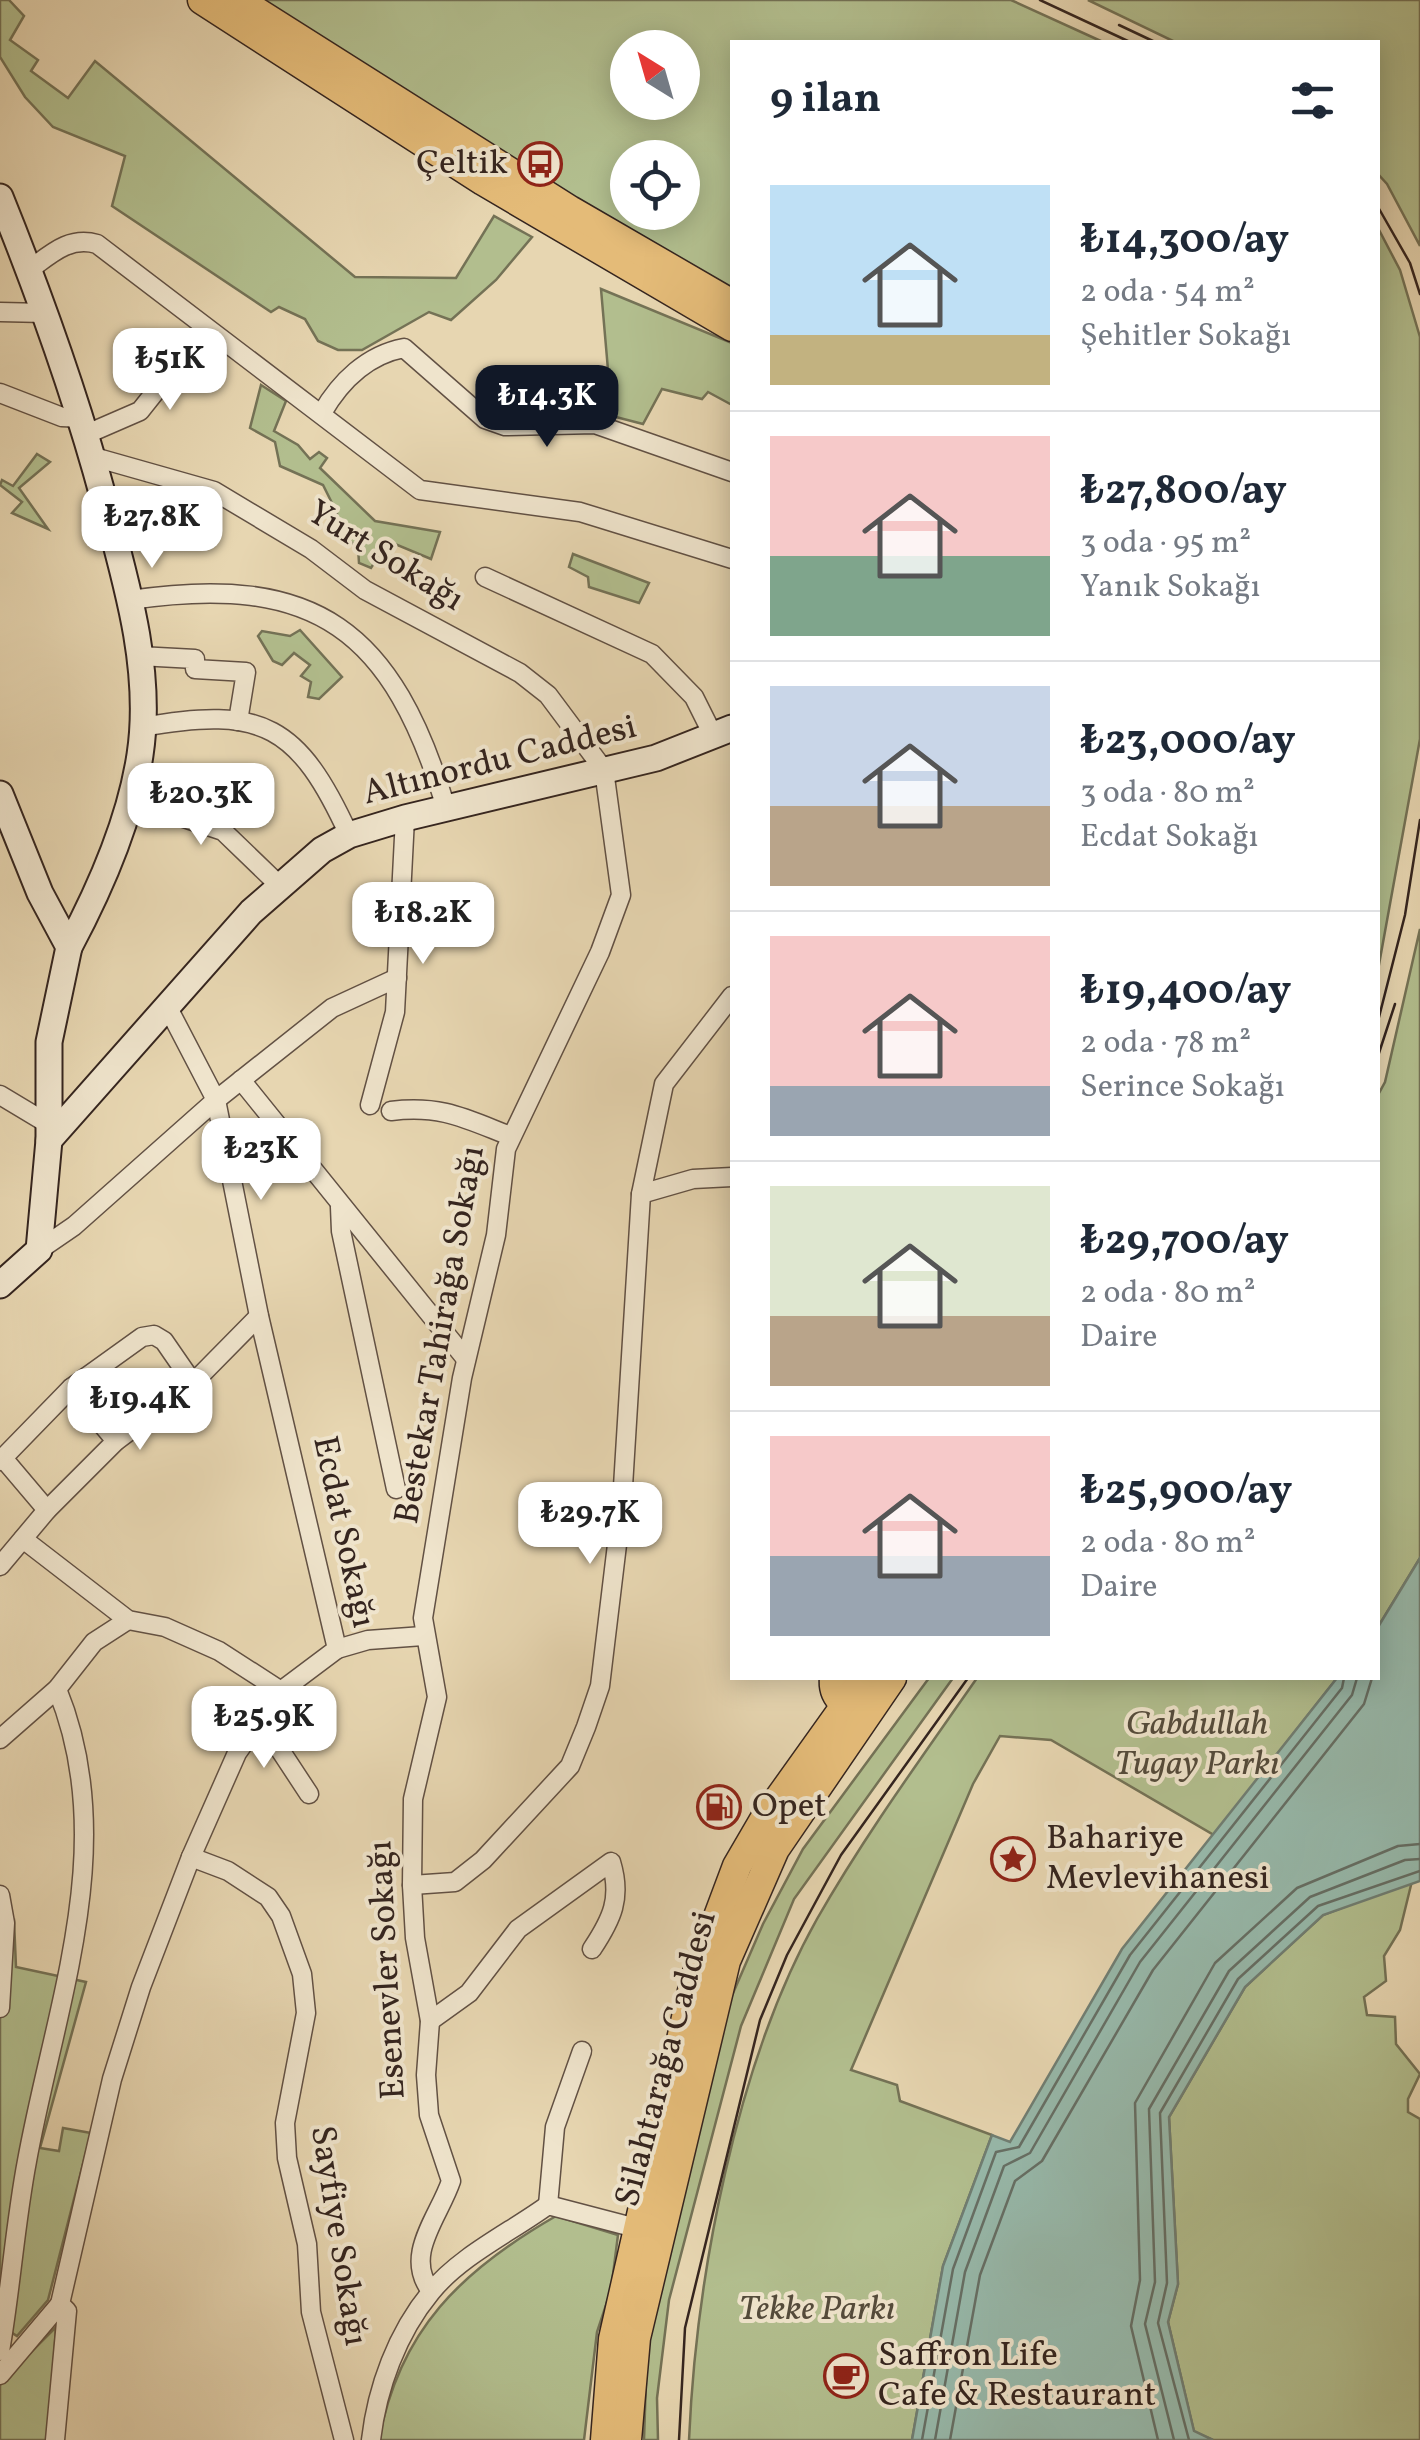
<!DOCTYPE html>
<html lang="tr">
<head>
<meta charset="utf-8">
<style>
	body { margin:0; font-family:Vollkorn,serif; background:#f2f2f3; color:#1f2937; height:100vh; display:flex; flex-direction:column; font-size:38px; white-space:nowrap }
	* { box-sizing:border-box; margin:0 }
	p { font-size:32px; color:#747a83 }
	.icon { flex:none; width:55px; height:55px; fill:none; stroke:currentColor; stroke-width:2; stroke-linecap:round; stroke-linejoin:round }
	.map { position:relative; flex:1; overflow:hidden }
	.details { position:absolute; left:730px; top:40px; width:650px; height:1640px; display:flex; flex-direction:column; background:#fff; border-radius:0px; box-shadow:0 5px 25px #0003 }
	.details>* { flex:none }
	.needle { width:65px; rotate:323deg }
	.tools { position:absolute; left:610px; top:30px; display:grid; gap:20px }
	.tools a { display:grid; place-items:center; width:90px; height:90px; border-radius:50%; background:#fff; box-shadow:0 5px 25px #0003; font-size:50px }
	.price { position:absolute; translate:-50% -85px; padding:0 22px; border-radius:20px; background:#fff; color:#222; font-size:32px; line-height:65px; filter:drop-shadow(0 2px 5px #0008) }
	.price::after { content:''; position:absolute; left:50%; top:60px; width:30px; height:22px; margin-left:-15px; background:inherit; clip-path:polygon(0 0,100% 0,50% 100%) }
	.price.selected { background:#111827; color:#fff }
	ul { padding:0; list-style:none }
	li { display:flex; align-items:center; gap:30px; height:250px; padding:0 40px }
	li+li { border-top:2px solid #e0e1e3 }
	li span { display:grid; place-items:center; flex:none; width:280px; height:200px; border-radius:0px; color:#555 }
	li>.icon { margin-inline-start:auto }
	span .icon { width:120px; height:120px; fill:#fffc; stroke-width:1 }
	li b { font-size:42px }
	h2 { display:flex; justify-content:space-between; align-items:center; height:120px; padding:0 40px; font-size:42px }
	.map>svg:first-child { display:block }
	.green { fill:#b2be8e; stroke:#747256; stroke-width:2.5; fill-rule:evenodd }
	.water { fill:#97b9ab; stroke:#707e73; stroke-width:2.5 }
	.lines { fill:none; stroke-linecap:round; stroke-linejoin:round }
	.shore { stroke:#666f65; stroke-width:2.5 }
	.street-casing { stroke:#625144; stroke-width:21 }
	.secondary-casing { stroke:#35251f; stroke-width:29 }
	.primary-casing { stroke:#35251f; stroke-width:31 }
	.street { stroke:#efe4cc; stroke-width:18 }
	.secondary { stroke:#efe4cc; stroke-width:25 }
	.primary { stroke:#e4bb78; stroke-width:28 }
	.tram { stroke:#35251f; stroke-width:2.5 }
	.labels { text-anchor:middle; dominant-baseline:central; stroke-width:8; stroke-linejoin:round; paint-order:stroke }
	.poi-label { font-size:35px; fill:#35251f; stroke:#efe4cc; text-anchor:start }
	.street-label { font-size:35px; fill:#35251f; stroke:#efe4cc }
	.park-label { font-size:35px; font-style:italic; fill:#544b3b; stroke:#efe4cc }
</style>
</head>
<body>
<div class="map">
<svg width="1420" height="2440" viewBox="0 0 1420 2440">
	<rect width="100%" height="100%" fill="#e7d6b1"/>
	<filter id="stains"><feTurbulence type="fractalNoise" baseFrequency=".002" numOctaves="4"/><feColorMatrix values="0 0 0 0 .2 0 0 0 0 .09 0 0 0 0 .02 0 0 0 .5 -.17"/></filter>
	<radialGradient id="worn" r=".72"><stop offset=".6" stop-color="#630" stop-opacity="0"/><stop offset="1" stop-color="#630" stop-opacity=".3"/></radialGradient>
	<!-- green -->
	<g class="green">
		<path d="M0,0H9L24,16L10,40L38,60L31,71L68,98L95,61L355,277L456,278L494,216L532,237L496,280L451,320L429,312L362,350H338L318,341L305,319L279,307L271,312L112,206L125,156L53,127L25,97L0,57Z"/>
		<path d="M254,0H1011L1103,42H732V290L625,234ZM628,48H682V102H628ZM628,158H682V212H628Z"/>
		<path d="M1088,0H1420V246L1387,184L1378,174V42H1175Z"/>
		<path d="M1378,228L1400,270L1420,337V739L1378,970Z"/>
		<path d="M601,289L732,343V405L708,392L702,399L662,389L643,424L612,416Z"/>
		<path d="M261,385L286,401L274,431L298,445L310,459L319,452L327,458L320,468L375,521L440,532L431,559L388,541L371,568L359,563L358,547L335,531L337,513L323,485L280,466L275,442L250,428Z"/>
		<path d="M37,454L50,462L19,488L48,529L12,513L22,502L0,485L2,480L13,486Z"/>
		<path d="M573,554L649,583L639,603L589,587L588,577L569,567Z"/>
		<path d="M300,630L342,677L319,699L308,697L311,682L301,676L310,665L294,653L282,665L273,661L258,636L262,631L290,636Z"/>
		<path d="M1420,929V1558L1378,1627V1095L1385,1082Z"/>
		<path d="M929,1678H953L794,1899L741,2026L669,2300L657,2398L658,2440H644L647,2349L721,2021L763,1924L803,1849Z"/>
		<path d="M977,1678H1337L1214,1835L1051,1740L1000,1736L973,1784L851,2070L897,2085L900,2101L992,2135L943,2266L912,2440H689C696,2277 736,2063 817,1919C865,1835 922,1757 977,1678Z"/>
		<path d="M1412,1881L1400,1930L1384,1956L1386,1981L1364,1997L1367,2015L1395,2017L1396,2044L1420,2074L1408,2099V2112L1420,2119V2440H1213L1194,2432L1168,2322L1178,2284L1169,2117L1245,1987L1323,1915Z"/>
		<path d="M14,1920L16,1967L86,1982L40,2148L59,2151L63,2128L91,2133L48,2300L17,2336L0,2325V1923Z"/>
		<path d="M556,2216L618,2235L611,2290L597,2332L584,2440H379C399,2330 462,2270 556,2216Z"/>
		<path d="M56,2327L49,2440H0V2383Z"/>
	</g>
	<!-- water -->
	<path class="water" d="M1420,1558V1881L1323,1915L1245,1987L1169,2117L1178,2284L1168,2322L1194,2431L1213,2440H912L943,2266L992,2135L1010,2142L1122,1949L1337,1678H1378V1627Z"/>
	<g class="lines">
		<!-- shore -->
		<g class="shore">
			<path d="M922,2440L953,2269L996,2152L1019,2147L1130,1955L1342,1688L1344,1678"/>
			<path d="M935,2440L965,2272L1004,2166L1030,2153L1140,1962L1352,1695L1357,1678"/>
			<path d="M950,2440L980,2275L1015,2181L1042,2161L1153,1970L1364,1704L1372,1678"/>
			<path d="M1158,2440L1131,2326L1140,2280L1135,2103L1215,1963L1297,1888L1398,1846L1420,1844"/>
			<path d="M1174,2440L1145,2324L1155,2282L1149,2109L1229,1971L1310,1897L1405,1860L1420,1859"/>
			<path d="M1189,2440L1158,2323L1167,2283L1160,2113L1238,1979L1318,1906L1420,1871"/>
		</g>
		<!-- street casing -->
		<g class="street-casing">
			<g id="street">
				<path d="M29,270C51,254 69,236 97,244L420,490L580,512L732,559"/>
				<path d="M0,312L45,313"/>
				<path d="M0,393L62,417L83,418"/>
				<path d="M322,413C340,382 367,355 404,348L485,419L505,426L595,424L732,472"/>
				<path d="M87,434L140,411L206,328"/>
				<path d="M94,457L214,491L311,549L365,590L520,673L548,695L604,770L621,895L600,952L506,1149L496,1235L462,1378L423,1618L437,1697L413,1799L412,1885L415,1938L430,2021L426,2075L429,2115L451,2181C439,2217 403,2255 431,2291"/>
				<path d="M485,577L652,654L694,697L714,737"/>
				<path d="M130,600C317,572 393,631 446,808"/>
				<path d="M139,656L195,659V669L246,672L238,721"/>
				<path d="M143,727C263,705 299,726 349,835"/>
				<path d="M130,800L223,831L279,885"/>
				<path d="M241,1080L466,1359"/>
				<path d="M0,1095L50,1125"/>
				<path d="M370,1105L395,1012L405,818"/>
				<path d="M391,1111C441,1105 464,1118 510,1136"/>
				<path d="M641,1194L693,1179L732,1177"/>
				<path d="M340,1207L341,1231L396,1489"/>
				<path d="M39,1250L74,1226L216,1100L332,1008L397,978"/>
				<path d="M71,1388L116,1441"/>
				<path d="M3,1458L47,1510"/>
				<path d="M0,1461L71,1388L142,1337L154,1335L164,1341L193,1383"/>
				<path d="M23,1539L128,1620L165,1627L219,1651L281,1691"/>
				<path d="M0,1566L47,1510L116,1441L193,1383L259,1316"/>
				<path d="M337,1649L368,1640L423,1636"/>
				<path d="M261,1721L309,1794"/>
				<path d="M0,1739L57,1689L94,1642L128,1620"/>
				<path d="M191,1857L228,1871L268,1897L281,1916L302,1974L306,2013L285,2123L287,2158L307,2244L311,2312L344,2440"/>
				<path d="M412,1885L455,1882L483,1860L570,1766L586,1727L600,1686L622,1503L641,1194L664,1084L732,996"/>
				<path d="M0,1895L5,1923L0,2008"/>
				<path d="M430,2021L469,1993L518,1929L611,1862C622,1898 612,1919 592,1949"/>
				<path d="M548,2205L555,2127L582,2051"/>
				<path d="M0,2351C11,2288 15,2224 27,2161C55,2006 121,1844 57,1689"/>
				<path d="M0,2375L60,2304"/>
				<path d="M55,2440L67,2311L60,2304L112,2079L141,1987L191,1857L237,1753L281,1691L337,1649L259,1316L216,1100L166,1004"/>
				<path d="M371,2440C377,2388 397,2333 431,2292C460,2256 511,2232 548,2205L636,2228"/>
			</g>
		</g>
		<!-- secondary casing -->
		<g class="secondary-casing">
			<g id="secondary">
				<path d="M0,197C40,296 76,396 104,500C126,581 153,670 140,755C130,821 100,889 69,947"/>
				<path d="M0,794L40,893L69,947L49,1042V1140L39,1250L0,1285"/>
				<path d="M49,1140L251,912L322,850L349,835L405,818L656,758L732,728"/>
			</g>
		</g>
		<!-- primary casing -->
		<g class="primary-casing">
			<g id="primary">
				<path d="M202,0L483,181L732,327"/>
				<path d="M238,0L570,210L732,304"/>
				<path d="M834,1678C832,1696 844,1707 862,1710"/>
				<path d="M605,2440L613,2339L695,1978L737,1866L765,1818L865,1678"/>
				<path d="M627,2440L636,2338L726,1961L775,1849L892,1678"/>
			</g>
		</g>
		<!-- street -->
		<use href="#street" class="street"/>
		<!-- secondary -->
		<use href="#secondary" class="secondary"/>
		<!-- primary -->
		<use href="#primary" class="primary"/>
		<!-- tram -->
		<g class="tram">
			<path d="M1040,0L1130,42"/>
			<path d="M1119,25L1155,42"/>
			<path d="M1378,207L1410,263L1420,294"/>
			<path d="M1378,1021L1405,915L1420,820"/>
			<path d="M1378,1056L1395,1004"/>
			<path d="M679,2440L685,2328L760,2020L787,1955L841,1855L968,1678"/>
		</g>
	</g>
	<!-- icons -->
	<defs>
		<g id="bus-ring" transform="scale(2.25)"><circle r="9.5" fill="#efe4cc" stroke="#8f2418" stroke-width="1.5"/><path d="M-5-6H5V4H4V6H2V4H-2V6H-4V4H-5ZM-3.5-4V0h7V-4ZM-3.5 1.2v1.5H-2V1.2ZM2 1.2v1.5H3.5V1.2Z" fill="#8f2418"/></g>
		<g id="fuel-ring" transform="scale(2.25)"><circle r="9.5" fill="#efe4cc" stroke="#8f2418" stroke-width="1.5"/><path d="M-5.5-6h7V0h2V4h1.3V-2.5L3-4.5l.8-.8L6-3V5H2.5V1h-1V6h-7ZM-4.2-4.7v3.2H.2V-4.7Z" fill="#8f2418"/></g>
		<g id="sight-ring" transform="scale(2.25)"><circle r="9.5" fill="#efe4cc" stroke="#8f2418" stroke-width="1.5"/><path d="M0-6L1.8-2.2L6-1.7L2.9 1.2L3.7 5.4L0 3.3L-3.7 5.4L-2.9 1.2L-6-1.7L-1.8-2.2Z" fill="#8f2418"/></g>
		<g id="cafe-ring" transform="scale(2.25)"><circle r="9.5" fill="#efe4cc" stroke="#8f2418" stroke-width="1.5"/><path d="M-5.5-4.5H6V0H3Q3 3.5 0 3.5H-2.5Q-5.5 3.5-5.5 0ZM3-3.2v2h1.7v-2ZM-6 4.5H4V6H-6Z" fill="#8f2418"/></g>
	</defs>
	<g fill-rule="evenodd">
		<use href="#bus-ring" x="540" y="164"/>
		<use href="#fuel-ring" x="719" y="1807"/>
		<use href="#sight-ring" x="1013" y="1859"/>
		<use href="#cafe-ring" x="846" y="2376"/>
	</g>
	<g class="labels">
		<!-- poi labels -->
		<g class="poi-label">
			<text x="508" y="164" text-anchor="end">Çeltik</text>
			<text x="752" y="1807">Opet</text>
			<text x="1046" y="1839">Bahariye<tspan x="1046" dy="40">Mevlevihanesi</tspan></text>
			<text x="878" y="2356">Saffron Life<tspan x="878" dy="40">Cafe &amp; Restaurant</tspan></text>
		</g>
		<!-- street labels -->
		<g class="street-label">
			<text transform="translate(385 557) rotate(32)">Yurt Sokağı</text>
			<text transform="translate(500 761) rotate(-14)">Altınordu Caddesi</text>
			<text transform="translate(441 1335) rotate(-80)">Bestekar Tahirağa Sokağı</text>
			<text transform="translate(343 1532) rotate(78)">Ecdat Sokağı</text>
			<text transform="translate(388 1970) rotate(-93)">Esenevler Sokağı</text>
			<text transform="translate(667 2059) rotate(-75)">Silahtarağa Caddesi</text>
			<text transform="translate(338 2236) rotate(81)">Sayfiye Sokağı</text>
		</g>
		<!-- park labels -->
		<g class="park-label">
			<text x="1197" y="1725">Gabdullah<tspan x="1197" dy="40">Tugay Parkı</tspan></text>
			<text x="817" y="2310">Tekke Parkı</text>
		</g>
	</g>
	<rect width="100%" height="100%" filter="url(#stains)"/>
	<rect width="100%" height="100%" fill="url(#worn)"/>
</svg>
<div class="tools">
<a><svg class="needle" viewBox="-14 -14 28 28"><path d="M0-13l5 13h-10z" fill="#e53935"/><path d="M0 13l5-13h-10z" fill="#747a83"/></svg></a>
<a><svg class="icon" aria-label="locate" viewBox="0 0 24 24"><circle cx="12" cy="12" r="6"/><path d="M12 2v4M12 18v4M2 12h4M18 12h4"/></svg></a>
</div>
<b class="price" style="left:170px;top:413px">₺51K</b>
<b class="price selected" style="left:547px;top:450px">₺14.3K</b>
<b class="price" style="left:152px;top:571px">₺27.8K</b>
<b class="price" style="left:201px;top:848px">₺20.3K</b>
<b class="price" style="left:423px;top:967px">₺18.2K</b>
<b class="price" style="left:261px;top:1203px">₺23K</b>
<b class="price" style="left:140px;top:1453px">₺19.4K</b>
<b class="price" style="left:590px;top:1567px">₺29.7K</b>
<b class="price" style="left:264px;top:1771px">₺25.9K</b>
<section class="details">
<h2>9 ilan<svg class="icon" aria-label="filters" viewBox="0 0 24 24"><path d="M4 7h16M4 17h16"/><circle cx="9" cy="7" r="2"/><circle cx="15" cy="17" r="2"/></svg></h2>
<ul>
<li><span style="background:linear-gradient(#bfe0f5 75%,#c2b280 0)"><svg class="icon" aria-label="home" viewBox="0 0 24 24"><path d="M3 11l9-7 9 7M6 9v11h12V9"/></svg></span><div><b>₺14,300/ay</b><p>2 oda · 54 m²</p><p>Şehitler Sokağı</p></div></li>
<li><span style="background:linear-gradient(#f6c9c9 60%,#7fa58c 0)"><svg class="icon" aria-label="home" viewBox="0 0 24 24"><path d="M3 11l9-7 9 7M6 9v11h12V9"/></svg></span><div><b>₺27,800/ay</b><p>3 oda · 95 m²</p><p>Yanık Sokağı</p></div></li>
<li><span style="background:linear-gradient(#c9d6e8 60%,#b9a48a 0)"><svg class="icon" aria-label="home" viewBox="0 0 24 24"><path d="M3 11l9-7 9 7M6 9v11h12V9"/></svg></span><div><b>₺23,000/ay</b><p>3 oda · 80 m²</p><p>Ecdat Sokağı</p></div></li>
<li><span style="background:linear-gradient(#f6c9c9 75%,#9aa5b1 0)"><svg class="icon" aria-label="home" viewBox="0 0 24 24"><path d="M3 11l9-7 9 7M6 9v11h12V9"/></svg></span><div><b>₺19,400/ay</b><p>2 oda · 78 m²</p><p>Serince Sokağı</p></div></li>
<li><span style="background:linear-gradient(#dfe7d0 65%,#b9a48a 0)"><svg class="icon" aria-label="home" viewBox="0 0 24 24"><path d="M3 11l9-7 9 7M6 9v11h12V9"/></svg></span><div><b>₺29,700/ay</b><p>2 oda · 80 m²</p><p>Daire</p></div></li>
<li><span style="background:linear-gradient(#f6c9c9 60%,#9aa5b1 0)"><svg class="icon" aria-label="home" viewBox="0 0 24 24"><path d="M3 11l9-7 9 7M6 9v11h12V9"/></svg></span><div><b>₺25,900/ay</b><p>2 oda · 80 m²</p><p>Daire</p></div></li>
</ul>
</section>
</div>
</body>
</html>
